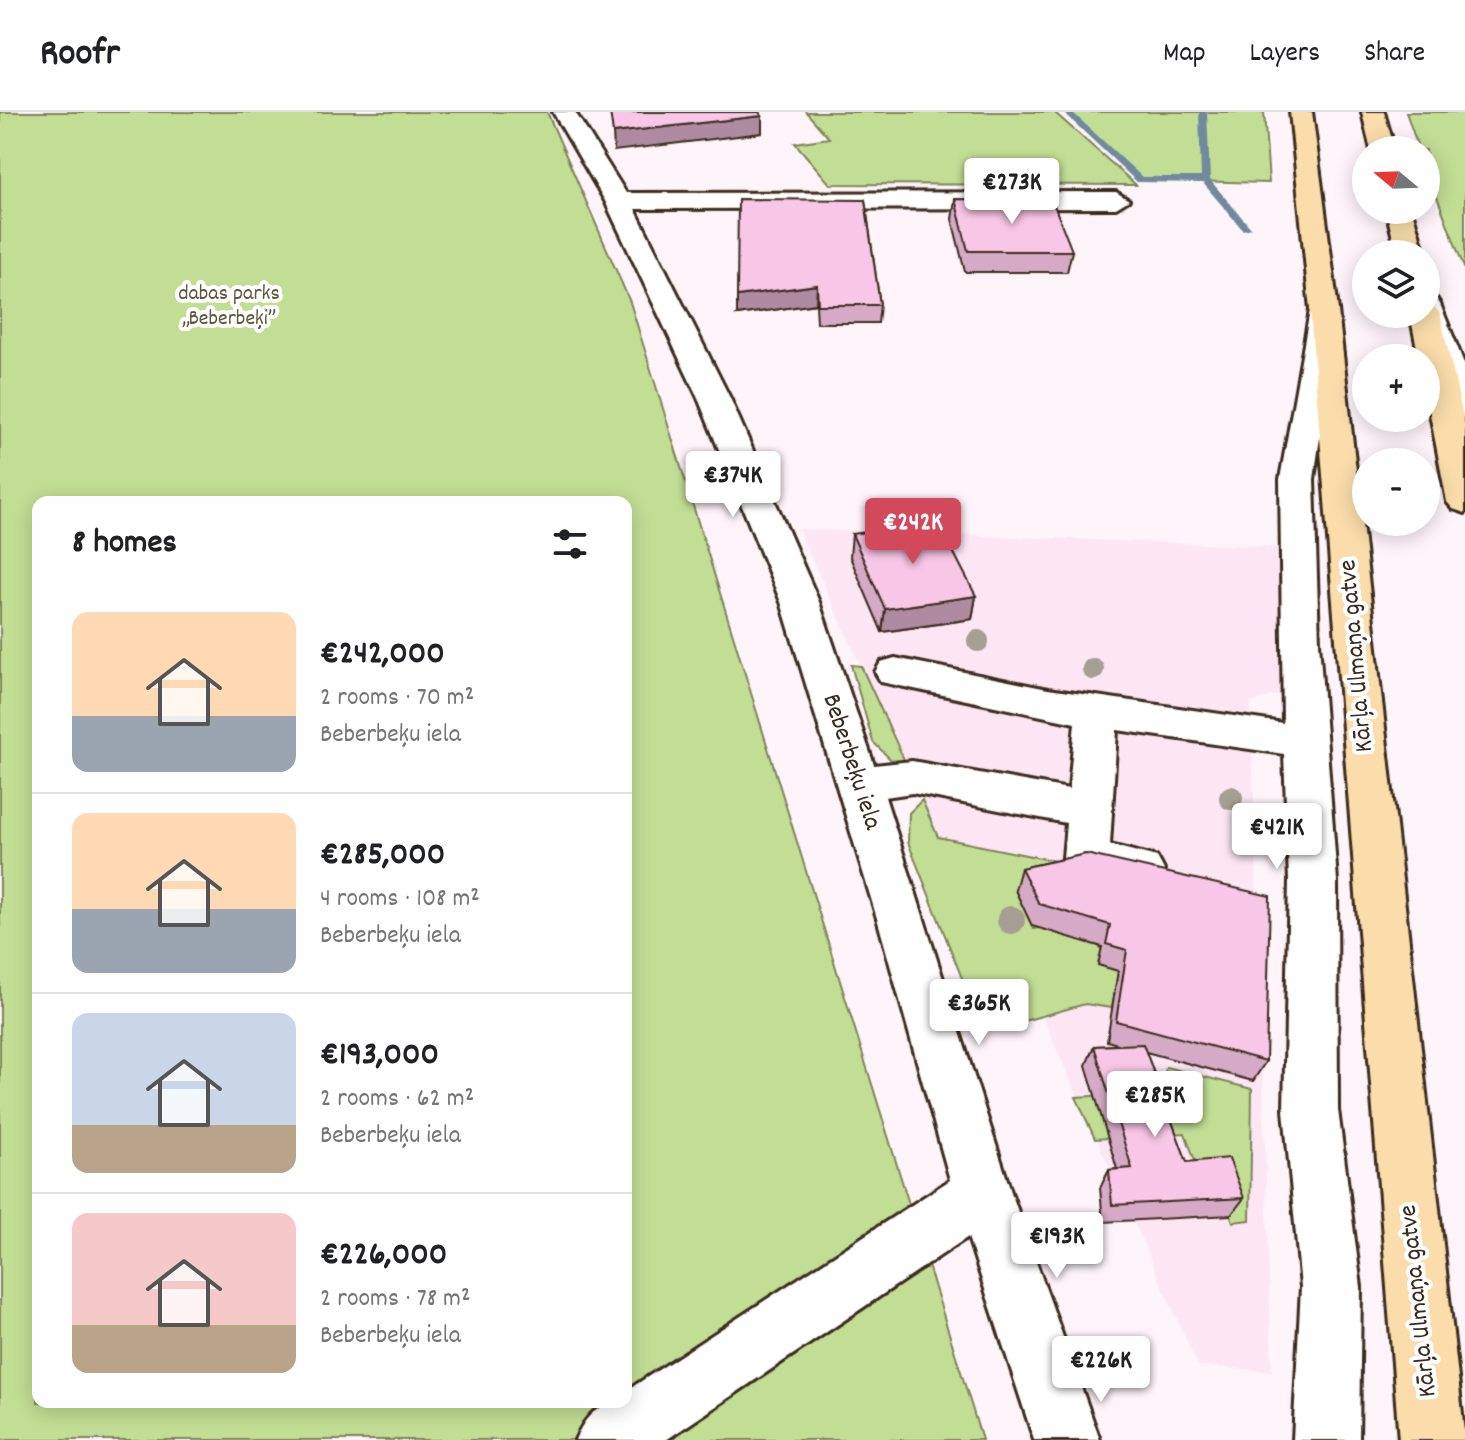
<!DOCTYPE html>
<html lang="en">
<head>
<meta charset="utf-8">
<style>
	body { margin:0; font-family:Dekko,sans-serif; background:#f2f2f2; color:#202124; height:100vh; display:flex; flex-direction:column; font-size:30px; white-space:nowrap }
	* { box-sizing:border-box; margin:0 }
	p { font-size:26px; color:#757577 }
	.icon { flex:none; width:44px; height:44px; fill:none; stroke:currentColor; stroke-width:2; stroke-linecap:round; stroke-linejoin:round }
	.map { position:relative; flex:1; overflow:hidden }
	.panel { position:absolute; left:32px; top:384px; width:600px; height:912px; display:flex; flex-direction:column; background:#fff; border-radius:16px; box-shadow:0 4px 20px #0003 }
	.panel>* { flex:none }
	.needle { width:52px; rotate:289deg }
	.fabs { position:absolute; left:1352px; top:24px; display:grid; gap:16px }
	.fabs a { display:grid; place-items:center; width:88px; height:88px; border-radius:50%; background:#fff; box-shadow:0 4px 20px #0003; font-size:40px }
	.price { position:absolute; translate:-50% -68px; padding:0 18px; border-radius:8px; background:#fff; color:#222; font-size:26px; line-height:52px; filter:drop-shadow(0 2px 4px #0008) }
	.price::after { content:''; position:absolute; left:50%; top:48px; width:24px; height:18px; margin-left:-12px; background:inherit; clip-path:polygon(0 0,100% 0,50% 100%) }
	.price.on { background:#d1495b; color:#fff }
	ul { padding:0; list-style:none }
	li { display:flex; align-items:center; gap:24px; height:200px; padding:0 40px }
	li+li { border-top:2px solid #e0e0e0 }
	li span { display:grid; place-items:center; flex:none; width:224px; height:160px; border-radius:16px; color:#555 }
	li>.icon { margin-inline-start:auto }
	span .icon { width:96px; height:96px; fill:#fffc; stroke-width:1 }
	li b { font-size:34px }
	h2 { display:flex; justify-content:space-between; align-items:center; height:96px; padding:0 40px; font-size:34px }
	header { display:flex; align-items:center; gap:48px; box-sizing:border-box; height:112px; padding:0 40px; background:#fff; border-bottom:2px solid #e0e0e0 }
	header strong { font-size:38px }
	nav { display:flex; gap:44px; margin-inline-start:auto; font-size:28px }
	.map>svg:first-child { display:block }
	.built { fill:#fce6f4 }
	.green { fill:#c2dd94; stroke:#7e8459; stroke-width:2; fill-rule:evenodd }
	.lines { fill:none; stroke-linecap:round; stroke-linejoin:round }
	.stream { fill:#6f899d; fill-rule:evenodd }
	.minor-casing { stroke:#3b2a1e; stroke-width:6 }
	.highway-casing { stroke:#3b2a1e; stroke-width:6 }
	.minor { fill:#fff; fill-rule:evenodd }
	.highway { fill:#faddab; fill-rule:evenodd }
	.tree { fill:#a59e92 }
	.wall { fill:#d5aac6; stroke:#3b2a1e; stroke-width:2 }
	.shaded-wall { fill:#ae8ba1; stroke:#3b2a1e; stroke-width:2 }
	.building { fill:#f8c6e6; stroke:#3b2a1e; stroke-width:2 }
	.labels { text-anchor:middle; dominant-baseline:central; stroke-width:8; stroke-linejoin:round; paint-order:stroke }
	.far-park-label { font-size:22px; fill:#5d573c; stroke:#fff }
	.street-label { font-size:26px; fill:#3b2a1e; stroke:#fff }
</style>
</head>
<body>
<header>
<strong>Roofr</strong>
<nav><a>Map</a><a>Layers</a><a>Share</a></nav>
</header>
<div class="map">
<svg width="1465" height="1328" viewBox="0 0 1465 1328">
	<rect width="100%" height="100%" fill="#fef4fa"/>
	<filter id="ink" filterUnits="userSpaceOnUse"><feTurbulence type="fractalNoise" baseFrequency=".0125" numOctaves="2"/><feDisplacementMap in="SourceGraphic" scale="16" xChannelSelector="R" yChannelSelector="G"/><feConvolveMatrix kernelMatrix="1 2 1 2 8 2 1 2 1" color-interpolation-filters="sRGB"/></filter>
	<g filter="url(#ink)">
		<!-- built -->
		<path class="built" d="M798,417L1287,435L1291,556L1279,582L1251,591L1272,1259L1198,1254L1015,843H994Z"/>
		<!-- green -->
		<g class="green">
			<path d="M0,0H547L630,190L982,1328H0ZM38,390H626V1290H38Z"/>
			<path d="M806,0H1054L1136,73L830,72L795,31L829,26Z"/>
			<path d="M1067,0H1264L1269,71L1140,68Z"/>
			<path d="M1406,0H1465V158L1426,56V38H1419Z"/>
			<path d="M851,553L861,554L907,654L890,647L873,630Z"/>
			<path d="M922,688L938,725L1060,750L1015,778L1034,817L1078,808L1118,859L1112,896L1085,892L1002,915L977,904L908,730L909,701Z"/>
			<path d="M1166,955L1252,977L1250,1108L1233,1110L1217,1064L1201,1065L1185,1021L1095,1027L1076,985L1162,980Z"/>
		</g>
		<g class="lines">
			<!-- stream -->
			<path class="stream" d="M1063,0H1072L1142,65H1201L1199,0H1207L1210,68L1251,116L1243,118L1203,71L1137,70Z"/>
			<!-- minor casing -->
			<g class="minor-casing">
				<g id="minor">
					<path d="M553,0H575L626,81L1116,80L1129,88L1116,96L635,97L730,286L819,490L874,653L912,649L1069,677L1075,611L881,570L875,560L881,550L895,546L1048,577L1283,611L1280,367L1310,198L1314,192H1334L1338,198L1314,367L1319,530L1337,769L1338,998L1361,1175L1359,1328H1293L1301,1175L1284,998L1289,769L1284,642L1117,618L1110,733L1157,745L1164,758L1157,771L1140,777L1070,759L1063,746L1066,711L912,681L885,685L1011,1080L1100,1328H1034L968,1125L666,1328H575C586,1303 598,1290 626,1290V1279L950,1068L879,813L781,490L698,286L605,89Z"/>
					<path d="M1426,183L1436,186L1440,192L1465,254V305L1454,302L1449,295L1415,202H1426Z"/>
				</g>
			</g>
			<!-- highway casing -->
			<g class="highway-casing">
				<g id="highway">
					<path d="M1290,0H1312L1338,198L1465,1328H1399L1310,198Z"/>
					<path d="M1362,0H1384L1395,38H1371Z"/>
					<path d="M1386,98H1412L1425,142H1397Z"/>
					<path d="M1426,194L1435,196L1440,202L1465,313V401L1453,397L1447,390L1426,281V246H1419L1410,202H1426Z"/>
				</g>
			</g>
			<!-- minor -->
			<use href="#minor" class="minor"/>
			<!-- highway -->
			<use href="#highway" class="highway"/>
		</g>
		<!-- trees -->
		<g class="tree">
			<circle cx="978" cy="529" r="11"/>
			<circle cx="1093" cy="557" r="11"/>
			<circle cx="1231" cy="686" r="12"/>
			<circle cx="1011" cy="808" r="14"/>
			<circle cx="1002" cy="900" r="14"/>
		</g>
		<!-- wall -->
		<g class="wall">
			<path d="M955,87L1072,139L1067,160H965L952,107Z"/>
			<path d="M865,88L880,193L878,211H817L816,192L737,203Z"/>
			<path d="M852,422L976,484L972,507L882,520L850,445Z"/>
			<path d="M1086,742L1266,949L1253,969L1146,940L1187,1050L1244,1086L1231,1103L1103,1110L1100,1076L1109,1058L1117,1057L1086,953L1094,934L1121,933L1107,929L1118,859L1098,853L1102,835L1032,814L1015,778L1021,756Z"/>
		</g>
		<!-- shaded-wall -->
		<g class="shaded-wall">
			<path d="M762,4V21L614,39L613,21Z"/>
			<path d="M817,173L816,192L737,203V184Z"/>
			<path d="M976,484L972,507L882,520L885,497Z"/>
		</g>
		<!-- building -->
		<g class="building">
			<path d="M610,0H759L762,4L613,21Z"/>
			<path d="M738,87L865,88L880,193H818L817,173L737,184Z"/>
			<path d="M955,87L1052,88L1072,139H968Z"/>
			<path d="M938,410L976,484L885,497L852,422Z"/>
			<path d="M1086,742L1270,784L1266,949L1116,909L1127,838L1106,832L1110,813L1039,792L1021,756Z"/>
			<path d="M1143,932L1187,1050L1229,1046L1244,1086L1112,1093L1109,1058L1132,1056L1094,934Z"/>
		</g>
	</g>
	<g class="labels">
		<!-- far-park labels -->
		<g class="far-park-label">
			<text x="229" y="182">dabas parks<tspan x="229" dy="25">„Beberbeķi”</tspan></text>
		</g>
		<!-- street labels -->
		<g class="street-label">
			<text transform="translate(1357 544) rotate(-95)">Kārļa Ulmaņa gatve</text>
			<text transform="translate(851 650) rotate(72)">Beberbeķu iela</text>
			<text transform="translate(1419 1189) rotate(-96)">Kārļa Ulmaņa gatve</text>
		</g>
	</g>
</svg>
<div class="fabs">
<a><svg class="needle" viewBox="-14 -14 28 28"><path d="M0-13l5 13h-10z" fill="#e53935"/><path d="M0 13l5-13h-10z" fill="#757577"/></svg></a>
<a><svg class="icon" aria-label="layers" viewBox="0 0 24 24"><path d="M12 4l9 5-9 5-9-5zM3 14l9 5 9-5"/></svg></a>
<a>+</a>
<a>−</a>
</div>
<b class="price" style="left:1012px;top:114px">€273K</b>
<b class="price" style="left:733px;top:407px">€374K</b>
<b class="price on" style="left:913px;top:454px">€242K</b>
<b class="price" style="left:1277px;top:759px">€421K</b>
<b class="price" style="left:979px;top:935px">€365K</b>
<b class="price" style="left:1155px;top:1027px">€285K</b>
<b class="price" style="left:1057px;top:1168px">€193K</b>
<b class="price" style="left:1101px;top:1292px">€226K</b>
<section class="panel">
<h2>8 homes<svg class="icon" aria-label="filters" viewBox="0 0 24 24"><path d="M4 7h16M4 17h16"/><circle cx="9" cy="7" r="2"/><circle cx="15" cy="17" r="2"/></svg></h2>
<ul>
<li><span style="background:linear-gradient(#ffd9b3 65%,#9aa5b1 0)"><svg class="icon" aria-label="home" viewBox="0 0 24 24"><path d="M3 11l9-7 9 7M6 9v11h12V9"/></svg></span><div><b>€242,000</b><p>2 rooms · 70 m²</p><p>Beberbeķu iela</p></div></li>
<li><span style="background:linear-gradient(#ffd9b3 60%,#9aa5b1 0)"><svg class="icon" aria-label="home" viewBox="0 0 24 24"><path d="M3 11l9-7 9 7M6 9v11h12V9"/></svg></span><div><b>€285,000</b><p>4 rooms · 108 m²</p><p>Beberbeķu iela</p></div></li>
<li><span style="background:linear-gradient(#c9d6e8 70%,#b9a48a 0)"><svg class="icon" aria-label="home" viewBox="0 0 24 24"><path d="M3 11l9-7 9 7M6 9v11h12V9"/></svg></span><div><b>€193,000</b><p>2 rooms · 62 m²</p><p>Beberbeķu iela</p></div></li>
<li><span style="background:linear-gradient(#f6c9c9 70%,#b9a48a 0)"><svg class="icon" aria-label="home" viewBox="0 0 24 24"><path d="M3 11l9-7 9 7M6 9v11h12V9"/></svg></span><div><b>€226,000</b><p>2 rooms · 78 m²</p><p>Beberbeķu iela</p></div></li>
</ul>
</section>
</div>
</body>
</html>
